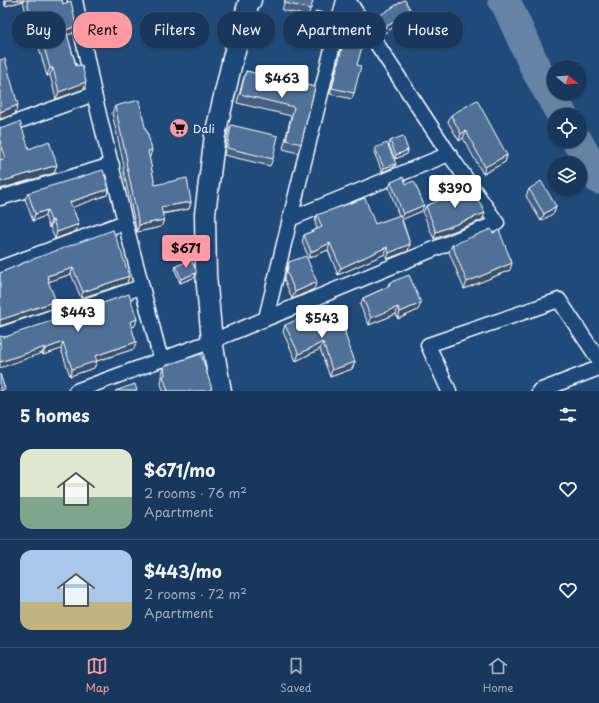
<!DOCTYPE html>
<html lang="en">
<head>
<meta charset="utf-8">
<style>
	body { margin:0; font-family:"Playpen Sans",sans-serif; background:#244365; color:#f1f3f6; height:100vh; display:flex; flex-direction:column; font-size:15px; white-space:nowrap }
	* { box-sizing:border-box; margin:0 }
	p { font-size:13px; color:#9eacbb }
	.icon { flex:none; width:22px; height:22px; fill:none; stroke:currentColor; stroke-width:2; stroke-linecap:round; stroke-linejoin:round }
	.map { position:relative; height:391px; overflow:hidden }
	.side { display:flex; flex-direction:column; background:#17385c; flex:1 }
	.side>* { flex:none }
	.guide { position:absolute; left:12px; top:12px; width:575px; height:36px; display:flex; gap:8px }
	.needle { width:26px; rotate:107deg }
	.fabs { position:absolute; left:547px; top:60px; display:grid; gap:8px }
	.fabs a { display:grid; place-items:center; width:40px; height:40px; border-radius:50%; background:#17385c; box-shadow:0 1px 3px #0004,0 0 0 1px #365272; font-size:20px }
	.price { position:absolute; translate:-50% -34px; padding:0 9px; border-radius:4px; background:#fff; color:#222; font-size:13px; line-height:26px; filter:drop-shadow(0 1px 2px #0008) }
	.price::after { content:''; position:absolute; left:50%; top:24px; width:12px; height:9px; margin-left:-6px; background:inherit; clip-path:polygon(0 0,100% 0,50% 100%) }
	.price.selected { background:#ff9aa2; color:#111 }
	ul { padding:0; list-style:none }
	li { display:flex; align-items:center; gap:12px; height:100px; padding:0 20px }
	li+li { border-top:1px solid #365272 }
	li span { display:grid; place-items:center; flex:none; width:112px; height:80px; border-radius:12px; color:#555 }
	li>.icon { margin-inline-start:auto }
	span .icon { width:48px; height:48px; fill:#fffc; stroke-width:1 }
	li b { font-size:17px }
	h2 { display:flex; justify-content:space-between; align-items:center; height:48px; padding:0 20px; font-size:17px }
	.chip { padding:0 14px; border-radius:16px; background:#17385c; box-shadow:0 1px 3px #0004,0 0 0 1px #365272; font-size:14px; line-height:36px }
	.chip.selected { background:#ff9aa2; color:#111 }
	.menu { display:flex; justify-content:space-around; align-items:center; height:56px; border-top:1px solid #365272; background:#17385c; font-size:11px; color:#9eacbb }
	.menu a { display:grid; justify-items:center; gap:2px }
	.menu .selected { color:#ff9aa2 }
	.map>svg:first-child { display:block }
	.lines { fill:none; stroke-linecap:round; stroke-linejoin:round }
	.river { stroke:#6583a4; stroke-width:31 }
	.street-casing { stroke:#fff; stroke-width:17 }
	.secondary-casing { stroke:#fff; stroke-width:23 }
	.street { stroke:#1f4a7a; stroke-width:14 }
	.secondary { stroke:#1f4a7a; stroke-width:20 }
	.wall { fill:#456182; stroke:#fff }
	.shaded-wall { fill:#384f6a; stroke:#fff }
	.building { fill:#507197; stroke:#fff }
	.labels { text-anchor:middle; dominant-baseline:central; stroke-width:3; stroke-linejoin:round; paint-order:stroke }
	.poi-label { font-size:11px; fill:#fff; stroke:#1f4a7a; text-anchor:start }
</style>
</head>
<body>
<div class="map">
<svg width="599" height="391" viewBox="0 0 599 391">
	<rect width="100%" height="100%" fill="#1f4a7a"/>
	<filter id="ink" filterUnits="userSpaceOnUse"><feTurbulence type="fractalNoise" baseFrequency=".025" numOctaves="2"/><feDisplacementMap in="SourceGraphic" scale="8" xChannelSelector="R" yChannelSelector="G"/><feConvolveMatrix kernelMatrix="1 2 1 2 8 2 1 2 1" color-interpolation-filters="sRGB"/></filter>
	<g filter="url(#ink)">
		<g class="lines">
			<!-- river -->
			<g class="river">
				<path d="M503,0L506,3L536,69L562,115"/>
				<path d="M577,141L599,179"/>
			</g>
			<!-- street casing -->
			<g class="street-casing">
				<g id="street">
					<path d="M75,0L94,94L125,222L161,360"/>
					<path d="M0,128L94,94"/>
					<path d="M0,198L112,165"/>
					<path d="M290,219L449,154"/>
					<path d="M0,268L125,222"/>
					<path d="M266,318L290,219L344,0"/>
					<path d="M0,335L141,287"/>
					<path d="M76,391L212,341L497,223L449,154L348,0"/>
					<path d="M449,391L428,345L559,300L599,360"/>
					<path d="M539,391L599,368"/>
				</g>
			</g>
			<!-- secondary casing -->
			<g class="secondary-casing">
				<path id="secondary" d="M221,391L212,341L206,275L205,214L215,135L233,58L248,5L251,0"/>
			</g>
			<!-- street -->
			<use href="#street" class="street"/>
			<!-- secondary -->
			<use href="#secondary" class="secondary"/>
		</g>
		<!-- wall -->
		<g class="wall">
			<path d="M4,0H62L73,33L67,35L84,89L56,99L50,75L47,76L38,44L34,46L23,1L5,6Z"/>
			<path d="M285,0H313L308,16L282,10Z"/>
			<path d="M316,11L327,38L324,45L308,41L313,18Z"/>
			<path d="M411,11L409,18L381,35L374,24L377,17Z"/>
			<path d="M349,20L357,65L354,93L352,99L330,94L346,26Z"/>
			<path d="M246,71L315,87L301,144L298,153L283,149L291,116L237,103L243,80Z"/>
			<path d="M115,106L150,157H149L155,185L191,202L189,209L162,214L164,220L161,227L137,232L123,169L124,166L112,113Z"/>
			<path d="M451,115L507,155L505,162L483,174L463,138L459,141L448,122Z"/>
			<path d="M231,125L273,159L270,166L224,155L228,132Z"/>
			<path d="M0,127L29,149L54,173L0,160Z"/>
			<path d="M390,141L408,150L407,154L395,159L389,145Z"/>
			<path d="M375,148L396,164L394,167L382,172L374,152Z"/>
			<path d="M391,182L406,184L422,211L402,219L410,244L408,251L387,259L385,254L338,275L328,250L309,258L302,242L304,235L317,229L315,222L317,215L375,224L399,216L389,188Z"/>
			<path d="M109,189L107,195L72,207L79,224L76,231L55,239L50,227L49,228L45,216L33,221L25,199L28,193Z"/>
			<path d="M529,189L556,206L554,213L541,221L526,196Z"/>
			<path d="M451,194L482,220L434,239L423,213L426,206L450,196Z"/>
			<path d="M452,245L510,270L464,289L449,252Z"/>
			<path d="M28,261L129,276L127,283L81,298L71,274L48,282L54,308L0,326V273Z"/>
			<path d="M289,262L314,289L292,299L284,279Z"/>
			<path d="M176,266L195,277L180,283L175,270Z"/>
			<path d="M389,283L418,310L398,319L396,314L369,325L360,305L363,298L387,287Z"/>
			<path d="M285,325L314,326L346,334L345,336L355,362L352,369L330,377L320,349L296,361L283,332Z"/>
			<path d="M135,326L131,327L136,342L134,349L97,361L94,368L70,376L61,349L43,355L42,353L1,337Z"/>
			<path d="M164,366L211,391H163L161,383L162,378V373Z"/>
		</g>
		<!-- shaded-wall -->
		<g class="shaded-wall">
			<path d="M7,0H24L23,1L5,6Z"/>
			<path d="M411,11L409,18L381,35L384,28Z"/>
			<path d="M76,26L73,33L63,37L66,30Z"/>
			<path d="M41,37L38,44L34,46L36,39Z"/>
			<path d="M50,68H53L50,75L47,76Z"/>
			<path d="M86,82L84,89L56,99L59,92Z"/>
			<path d="M18,105L15,114L0,119V112Z"/>
			<path d="M466,131L463,138L459,141L461,134Z"/>
			<path d="M152,150L150,157L145,158L148,151Z"/>
			<path d="M408,150L407,154L395,159L396,155Z"/>
			<path d="M507,155L505,162L483,174L485,167Z"/>
			<path d="M396,164L394,167L382,172L384,168Z"/>
			<path d="M57,165L54,173L0,189V182Z"/>
			<path d="M109,189L107,195L68,209L70,202Z"/>
			<path d="M191,202L189,209L158,214L161,207Z"/>
			<path d="M424,205L422,211L401,220L403,214Z"/>
			<path d="M556,206L554,213L541,221L544,214Z"/>
			<path d="M47,210L45,216L33,221L35,214Z"/>
			<path d="M485,213L482,220L434,239L436,232Z"/>
			<path d="M53,220L50,227L49,228L51,221Z"/>
			<path d="M164,220L161,227L137,232L139,225Z"/>
			<path d="M79,224L76,231L55,239L57,232Z"/>
			<path d="M330,243L328,250L309,258L311,252Z"/>
			<path d="M410,244L408,251L387,259L389,253Z"/>
			<path d="M387,247L385,254L338,275L341,268Z"/>
			<path d="M512,263L510,270L464,289L467,282Z"/>
			<path d="M73,268L71,274L48,282L47,276Z"/>
			<path d="M196,273L195,277L180,283L181,279Z"/>
			<path d="M129,276L127,283L81,298L83,292Z"/>
			<path d="M317,282L314,289L292,299L295,292Z"/>
			<path d="M56,301L54,308L0,326V320Z"/>
			<path d="M421,303L418,310L398,319L400,312Z"/>
			<path d="M398,307L396,314L369,325L371,318Z"/>
			<path d="M137,319L135,326L127,329L130,322Z"/>
			<path d="M63,342L61,349L43,355L45,349Z"/>
			<path d="M136,342L134,349L97,361L94,368L70,376L72,369L95,356Z"/>
			<path d="M323,342L320,349L296,361L299,354Z"/>
			<path d="M45,347L42,353L0,368V362Z"/>
			<path d="M355,362L352,369L330,377L332,370Z"/>
		</g>
		<!-- building -->
		<g class="building">
			<path d="M27,0H62L63,4L71,1L76,26L66,30L76,66L82,65L86,82L59,92L53,68H50L41,37L36,39Z"/>
			<path d="M285,0H313L311,9L285,3Z"/>
			<path d="M404,0H405L411,11L384,28L377,17Z"/>
			<path d="M316,11L332,15L327,38L310,34Z"/>
			<path d="M352,16L356,18L366,32L357,65L361,66L354,93L332,88L349,20H351Z"/>
			<path d="M5,59L18,105L0,112V60Z"/>
			<path d="M246,71L315,87L301,144L286,140L294,107L240,94Z"/>
			<path d="M139,100L146,131H147L152,150L148,151L155,185L187,178L191,202L161,207L164,220L139,225L126,162L127,161L115,106Z"/>
			<path d="M477,100L507,155L485,167L466,131L461,134L451,115Z"/>
			<path d="M20,122L29,149L49,141L57,165L0,182V160L6,158L0,141V127L2,128L6,127Z"/>
			<path d="M231,125L278,136L273,159L227,148Z"/>
			<path d="M403,136L408,150L396,155L390,141Z"/>
			<path d="M387,143L396,164L384,168L375,148Z"/>
			<path d="M103,170L109,189L70,202L79,224L57,232L53,220L51,221L47,210L35,214L28,193Z"/>
			<path d="M403,177L406,184L414,181L424,205L403,214L391,182Z"/>
			<path d="M541,181L556,206L544,214L529,189Z"/>
			<path d="M469,186L482,206L485,213L436,232L426,206L451,195V194Z"/>
			<path d="M365,198L375,224L400,215L410,244L389,253L387,247L341,268L330,243L311,252L304,235L322,227L317,215Z"/>
			<path d="M491,229L493,233L499,230L512,263L467,282L452,245Z"/>
			<path d="M113,230L122,254L129,276L83,292L73,268L47,276L49,280L48,281L56,301L0,320V273L28,261Z"/>
			<path d="M306,256L317,282L295,292L287,272L289,262Z"/>
			<path d="M191,260L196,270V273L181,279L176,266Z"/>
			<path d="M409,275L421,303L400,312L398,307L371,318L363,298L390,286L389,283Z"/>
			<path d="M129,294L137,319L130,322L136,342L95,356L97,361L72,369L63,342L45,349V347L0,362V336L5,337Z"/>
			<path d="M309,314L314,326L340,317L346,334H345L355,362L332,370L323,342L299,354L285,325Z"/>
			<path d="M201,354L212,389L207,391H168L163,376L165,375L164,366Z"/>
			<path d="M0,374L5,389L0,391Z"/>
			<path d="M135,384L137,391H115Z"/>
		</g>
	</g>
	<!-- icons -->
	<defs>
		<g id="supermarket-disc" transform="scale(1)"><circle r="9.5" fill="#ff9aa2" stroke="#1f4a7a"/><path d="M-6-5.5h2.5l.6 2H6L4.5 2H-2.5L-4.4-4H-6ZM-1.5 3.2a1.3 1.3 0 1 0 .1 0ZM3 3.2a1.3 1.3 0 1 0 .1 0Z" fill="#111"/></g>
	</defs>
	<g fill-rule="evenodd">
		<use href="#supermarket-disc" x="179" y="128"/>
	</g>
	<g class="labels">
		<!-- poi labels -->
		<g class="poi-label">
			<text x="193" y="128">Dali</text>
		</g>
	</g>
</svg>
<div class="fabs">
<a><svg class="needle" viewBox="-14 -14 28 28"><path d="M0-13l5 13h-10z" fill="#e53935"/><path d="M0 13l5-13h-10z" fill="#9eacbb"/></svg></a>
<a><svg class="icon" aria-label="locate" viewBox="0 0 24 24"><circle cx="12" cy="12" r="6"/><path d="M12 2v4M12 18v4M2 12h4M18 12h4"/></svg></a>
<a><svg class="icon" aria-label="layers" viewBox="0 0 24 24"><path d="M12 4l9 5-9 5-9-5zM3 14l9 5 9-5"/></svg></a>
</div>
<b class="price" style="left:282px;top:99px">$463</b>
<b class="price" style="left:455px;top:209px">$390</b>
<b class="price selected" style="left:186px;top:269px">$671</b>
<b class="price" style="left:78px;top:333px">$443</b>
<b class="price" style="left:322px;top:339px">$543</b>
<div class="guide">
<a class="chip">Buy</a>
<a class="chip selected">Rent</a>
<a class="chip">Filters</a>
<a class="chip">New</a>
<a class="chip">Apartment</a>
<a class="chip">House</a>
</div>
</div>
<section class="side">
<h2>5 homes<svg class="icon" aria-label="filters" viewBox="0 0 24 24"><path d="M4 7h16M4 17h16"/><circle cx="9" cy="7" r="2"/><circle cx="15" cy="17" r="2"/></svg></h2>
<ul>
<li><span style="background:linear-gradient(#dfe7d0 60%,#7fa58c 0)"><svg class="icon" aria-label="home" viewBox="0 0 24 24"><path d="M3 11l9-7 9 7M6 9v11h12V9"/></svg></span><div><b>$671/mo</b><p>2 rooms · 76 m²</p><p>Apartment</p></div><svg class="icon" aria-label="heart" viewBox="0 0 24 24"><path d="M12 20l-8-8c-3-5 5-10 8-4 3-6 11-1 8 4z"/></svg></li>
<li><span style="background:linear-gradient(#a9c7e8 65%,#c2b280 0)"><svg class="icon" aria-label="home" viewBox="0 0 24 24"><path d="M3 11l9-7 9 7M6 9v11h12V9"/></svg></span><div><b>$443/mo</b><p>2 rooms · 72 m²</p><p>Apartment</p></div><svg class="icon" aria-label="heart" viewBox="0 0 24 24"><path d="M12 20l-8-8c-3-5 5-10 8-4 3-6 11-1 8 4z"/></svg></li>
</ul>
</section>
<nav class="menu">
<a class="selected"><svg class="icon" aria-label="map" viewBox="0 0 24 24"><path d="M3 6l6-2 6 2 6-2v14l-6 2-6-2-6 2zM9 4v14M15 6v14"/></svg>Map</a>
<a><svg class="icon" aria-label="saved" viewBox="0 0 24 24"><path d="M7 4h10v16l-5-4-5 4z"/></svg>Saved</a>
<a><svg class="icon" aria-label="home" viewBox="0 0 24 24"><path d="M3 11l9-7 9 7M6 9v11h12V9"/></svg>Home</a>
</nav>
</body>
</html>
